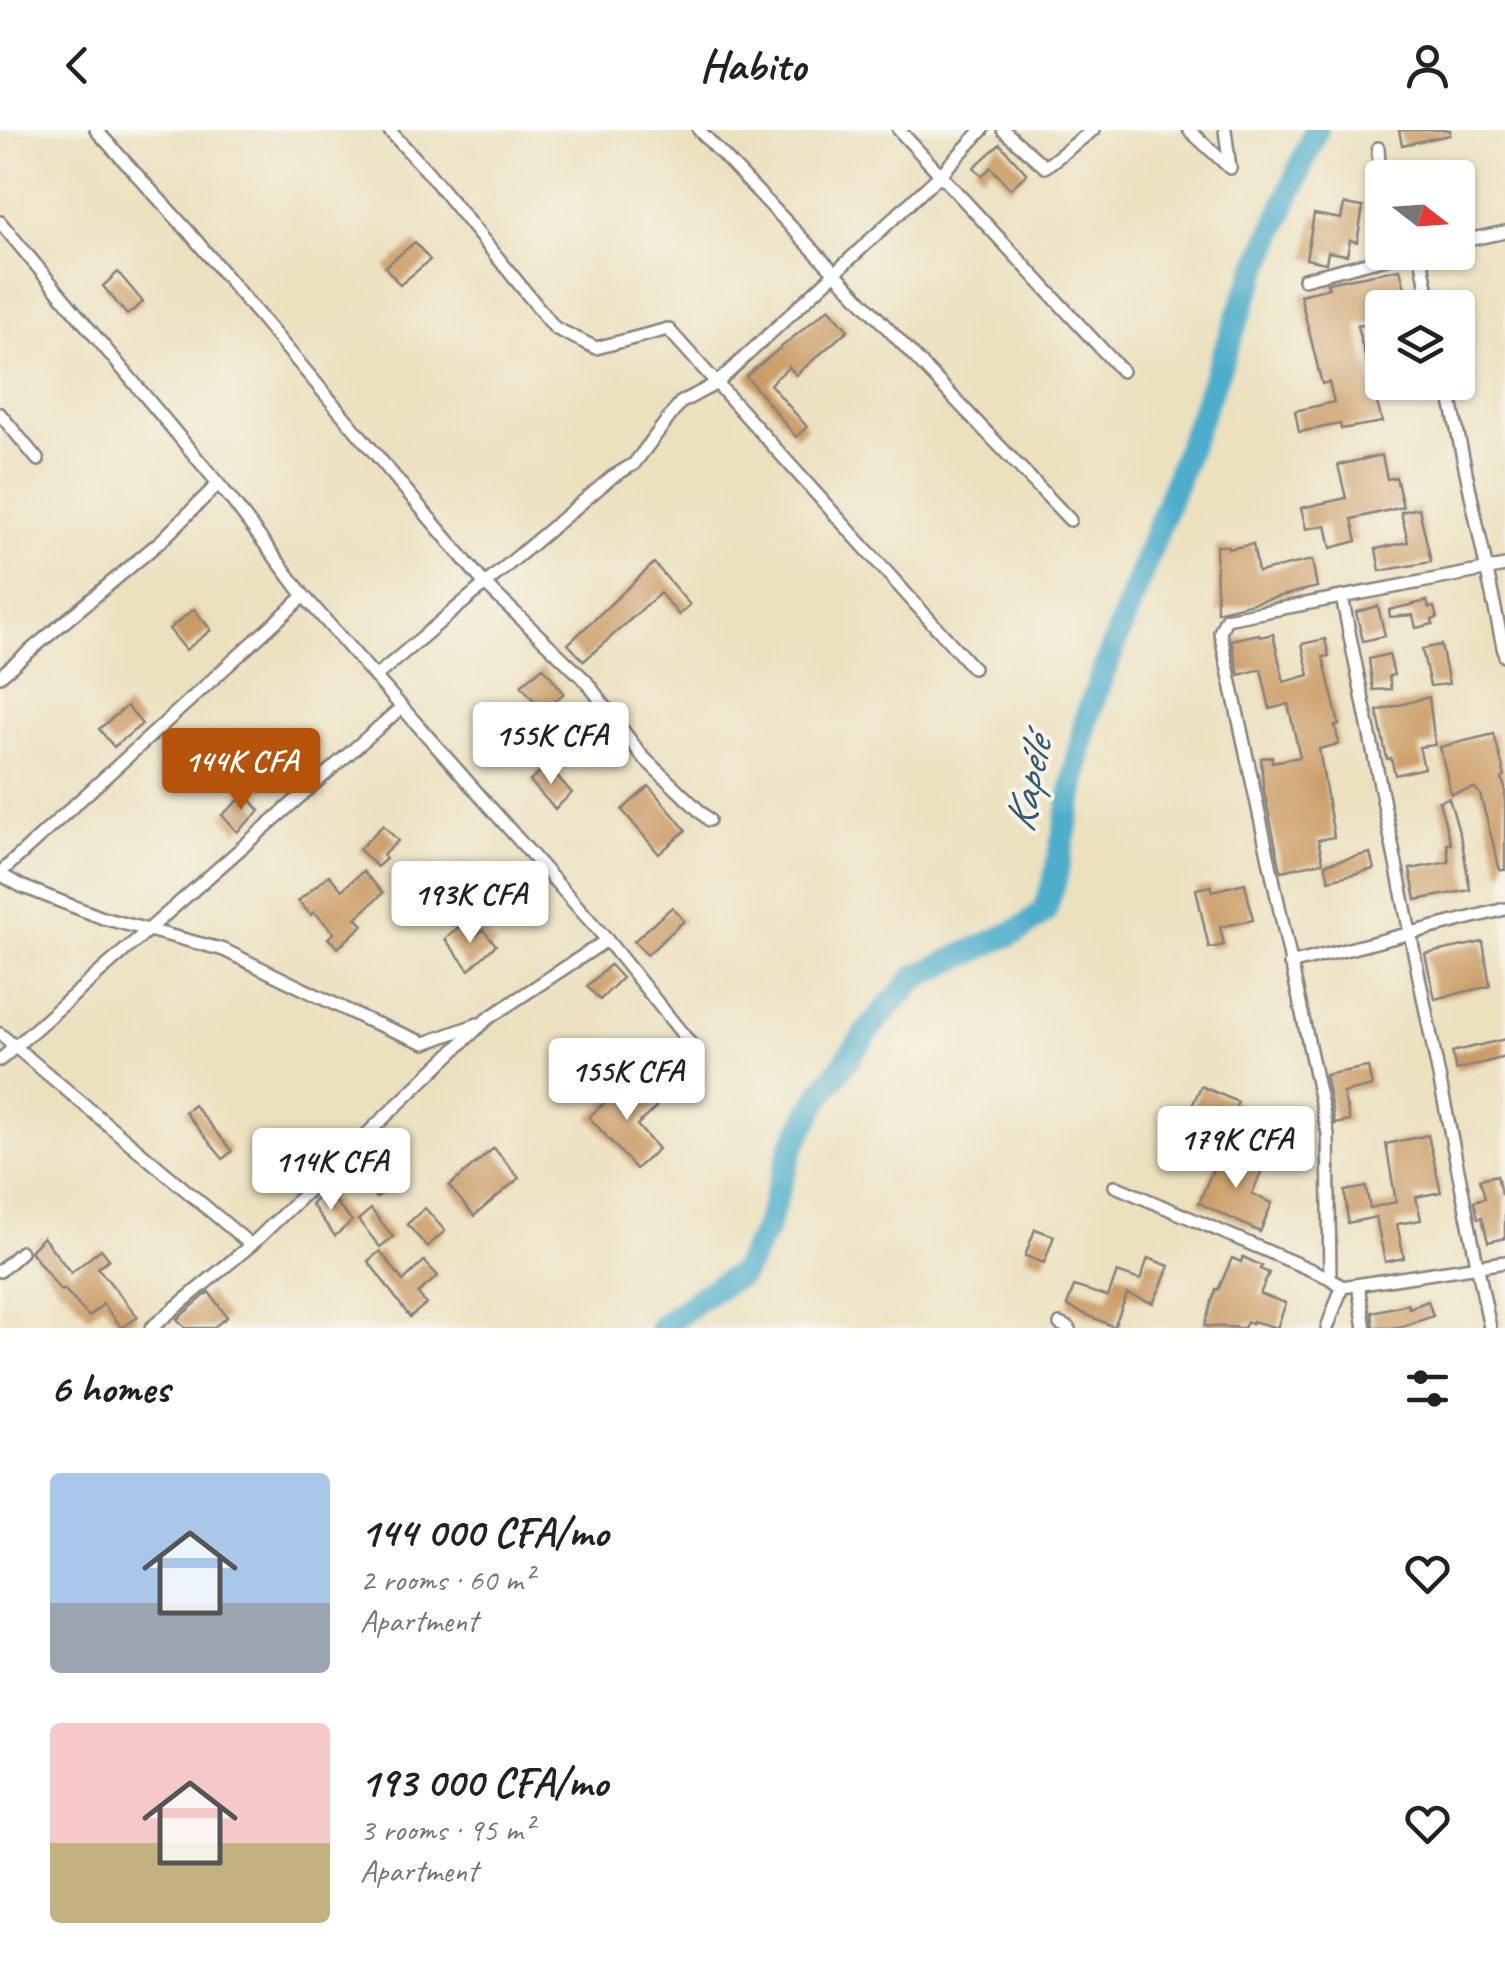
<!DOCTYPE html>
<html lang="en">
<head>
<meta charset="utf-8">
<style>
	body { margin:0; font-family:Caveat,sans-serif; background:#f2f2f2; color:#222; height:100vh; display:flex; flex-direction:column; font-size:38px; white-space:nowrap }
	* { box-sizing:border-box; margin:0 }
	p { font-size:32px; color:#767676 }
	.icon { flex:none; width:55px; height:55px; fill:none; stroke:currentColor; stroke-width:2; stroke-linecap:round; stroke-linejoin:round }
	.map { position:relative; height:1198px; overflow:hidden }
	.side { display:flex; flex-direction:column; background:#fff; flex:1 }
	.side>* { flex:none }
	.needle { width:65px; rotate:107deg }
	.tools { position:absolute; left:1365px; top:30px; display:grid; gap:20px }
	.tools a { display:grid; place-items:center; width:110px; height:110px; border-radius:10px; background:#fff; box-shadow:0 2px 8px #0004; font-size:50px }
	.price { position:absolute; translate:-50% -85px; padding:0 22px; border-radius:10px; background:#fff; color:#222; font-size:32px; line-height:65px; filter:drop-shadow(0 2px 5px #0008) }
	.price::after { content:''; position:absolute; left:50%; top:60px; width:30px; height:22px; margin-left:-15px; background:inherit; clip-path:polygon(0 0,100% 0,50% 100%) }
	.price.current { background:#b45309; color:#fff }
	ul { padding:0; list-style:none }
	li { display:flex; align-items:center; gap:30px; height:250px; padding:0 50px }
	li span { display:grid; place-items:center; flex:none; width:280px; height:200px; border-radius:10px; color:#555 }
	li>.icon { margin-inline-start:auto }
	span .icon { width:120px; height:120px; fill:#fffc; stroke-width:1 }
	li b { font-size:42px }
	h2 { display:flex; justify-content:space-between; align-items:center; height:120px; padding:0 50px; font-size:42px }
	header { display:flex; justify-content:space-between; align-items:center; height:130px; padding:0 50px; background:#fff; font-size:45px; font-weight:700 }
	.map>svg:first-child { display:block }
	.lines { fill:none; stroke-linecap:round; stroke-linejoin:round }
	.river { stroke:#4dadcb; stroke-width:25 }
	.building { fill:#cb9b65 }
	.minor-casing { stroke:#87827d; stroke-width:16 }
	.minor { stroke:#fff; stroke-width:11 }
	.labels { text-anchor:middle; dominant-baseline:central; stroke-width:8; stroke-linejoin:round; paint-order:stroke }
	.water-label { font-size:45px; font-style:italic; fill:#335a75; stroke:#f7f3e8 }
</style>
</head>
<body>
<header><svg class="icon" aria-label="back" viewBox="0 0 24 24"><path d="M15 5l-7 7 7 7"/></svg>Habito<svg class="icon" aria-label="person" viewBox="0 0 24 24"><circle cx="12" cy="8" r="4"/><path d="M4 21q1-7 8-7t8 7"/></svg></header>
<div class="map">
<svg width="1505" height="1198" viewBox="0 0 1505 1198">
	<rect width="100%" height="100%" fill="#f7f3e8"/>
	<filter id="ink" filterUnits="userSpaceOnUse"><feTurbulence type="fractalNoise" baseFrequency=".01" numOctaves="2"/><feDisplacementMap in="SourceGraphic" scale="20" xChannelSelector="R" yChannelSelector="G"/><feConvolveMatrix kernelMatrix="1 2 1 2 8 2 1 2 1" color-interpolation-filters="sRGB"/></filter>
	<filter id="wash" filterUnits="userSpaceOnUse"><feTurbulence type="fractalNoise" baseFrequency=".0048" numOctaves="4" result="noise"/><feDisplacementMap in="SourceGraphic" scale="40" xChannelSelector="R" yChannelSelector="G"/><feGaussianBlur stdDeviation="2.25" result="paint"/><feColorMatrix in="noise" values="0 0 0 0 0 0 0 0 0 0 0 0 0 0 0 0 0 1.4 0 .05"/><feComposite in="paint" operator="in"/></filter>
	<g filter="url(#wash)">
		<rect width="100%" height="100%" fill="#ece1bf"/>
		<g class="lines">
			<!-- river -->
			<path class="river" d="M661,1198L701,1167L742,1143L766,1099L791,1019L820,966L874,893L916,847L1021,799L1044,782L1055,749L1087,586L1246,166L1316,0"/>
		</g>
		<g id="blocks">
			<!-- building -->
			<g class="building">
				<path d="M1399,0H1450V5L1402,15Z"/>
				<path d="M1000,14L1027,44L1010,59L991,37L982,46L974,37Z"/>
				<path d="M1344,74L1363,77L1357,112L1350,110L1347,125L1328,122L1326,133L1306,129L1314,84L1341,89Z"/>
				<path d="M415,112L430,130L400,155L385,137Z"/>
				<path d="M1400,139L1410,178H1382V191L1357,196L1382,292L1341,299L1340,294L1299,302L1295,281L1334,272L1329,252L1322,254L1300,165L1329,158L1327,153Z"/>
				<path d="M118,142L143,172L127,185L103,156Z"/>
				<path d="M829,178L848,200L796,245L789,237L770,254L807,297L796,307L746,246Z"/>
				<path d="M1382,325L1387,349L1396,347L1403,377L1352,389L1357,411L1331,418L1326,395L1306,399L1301,378L1346,368L1338,335Z"/>
				<path d="M1419,378L1431,432L1380,441L1376,419L1408,412L1401,382Z"/>
				<path d="M1253,414L1258,442L1312,430L1317,457L1217,482L1216,416H1228V419Z"/>
				<path d="M654,433L690,475L679,485L660,463L584,531L568,514Z"/>
				<path d="M1427,471L1429,478L1434,477L1437,488L1432,490L1433,494L1416,498L1413,485L1390,487L1389,480Z"/>
				<path d="M1378,476L1385,506L1363,511L1356,482Z"/>
				<path d="M194,479L211,500L186,520L169,499Z"/>
				<path d="M1259,504L1260,507L1273,504L1284,552L1309,545L1302,514L1325,509L1329,526L1323,527L1339,595L1335,596L1339,614L1319,619L1334,707L1318,710L1323,732L1281,741L1263,656L1261,628L1272,627V632L1300,627L1288,574L1270,579L1261,539L1239,545L1231,510Z"/>
				<path d="M1441,515L1449,554L1430,556L1422,519Z"/>
				<path d="M1389,524L1394,545L1389,546L1391,559L1373,560L1369,529Z"/>
				<path d="M543,537L564,563L554,572L583,603L551,633L523,602L545,584L521,555Z"/>
				<path d="M1429,567L1435,615L1419,617L1424,638L1395,645L1391,628L1387,629L1377,581Z"/>
				<path d="M127,576L142,594L114,617L99,599Z"/>
				<path d="M1494,604L1505,646L1502,649L1505,658V740H1500L1480,664L1475,658L1451,664L1440,617Z"/>
				<path d="M547,635L572,663L555,679L530,651Z"/>
				<path d="M649,656L686,700L659,724L622,680Z"/>
				<path d="M246,664L260,681L237,702L222,685Z"/>
				<path d="M1449,668L1462,712L1470,760L1416,770L1410,739L1449,732L1447,714H1451L1439,671Z"/>
				<path d="M383,695L398,711L383,725L386,729L377,737L359,719Z"/>
				<path d="M1370,723L1374,739L1329,750L1325,734Z"/>
				<path d="M363,741L383,763L356,788L363,795L338,818L328,808L334,803L314,782L311,785L298,771L329,745L342,760Z"/>
				<path d="M1245,753L1253,790L1220,797L1224,815L1209,818L1196,759L1211,756L1212,761Z"/>
				<path d="M672,777L684,791L647,825L634,811Z"/>
				<path d="M462,794L473,808L483,800L496,815L469,840L445,809Z"/>
				<path d="M1483,812L1490,856L1435,869L1425,824Z"/>
				<path d="M610,835L622,848L600,870L587,856Z"/>
				<path d="M1505,909V927L1456,940L1452,922Z"/>
				<path d="M1368,937L1372,956L1343,963L1350,991L1335,994L1325,945Z"/>
				<path d="M631,949L656,977L637,995L658,1019L636,1039L589,987Z"/>
				<path d="M1201,956L1238,972L1229,992L1192,976Z"/>
				<path d="M194,975L232,1021L223,1029L185,982Z"/>
				<path d="M1428,1005L1441,1062L1416,1067L1421,1090L1397,1094L1404,1128L1385,1132L1376,1087L1348,1093L1345,1061L1366,1057L1370,1078L1396,1072L1386,1014Z"/>
				<path d="M494,1018L519,1048L474,1086L449,1056Z"/>
				<path d="M1221,1019L1263,1037L1252,1064L1272,1073L1260,1102L1199,1073Z"/>
				<path d="M374,1026L396,1052L376,1068L354,1042Z"/>
				<path d="M1497,1045L1501,1064L1505,1063V1108L1488,1112L1482,1087L1478,1088L1474,1071L1485,1068L1480,1049Z"/>
				<path d="M326,1061L352,1091L335,1106L311,1074Z"/>
				<path d="M425,1078L445,1101L427,1117L407,1094Z"/>
				<path d="M371,1079L393,1107L380,1117L358,1090Z"/>
				<path d="M1035,1099L1054,1106L1044,1133L1025,1126Z"/>
				<path d="M43,1107L71,1143L101,1119L109,1129L98,1138L138,1187L122,1198L103,1174L89,1187L64,1159L61,1161L30,1121Z"/>
				<path d="M380,1121L403,1151L424,1131L438,1146L418,1163L426,1174L410,1187L368,1131Z"/>
				<path d="M1243,1127L1262,1136L1260,1139L1269,1143L1260,1164L1286,1173L1277,1198L1253,1191L1252,1194L1247,1192L1244,1198L1204,1196L1216,1159L1218,1160L1232,1128L1241,1132Z"/>
				<path d="M1148,1128L1169,1136L1162,1154L1153,1173L1127,1164L1114,1197L1067,1176L1074,1156L1108,1167L1117,1142L1140,1150Z"/>
				<path d="M209,1162L227,1187L213,1198H185L177,1189Z"/>
				<path d="M1428,1171L1433,1186L1399,1198H1374L1372,1182L1408,1174L1409,1178Z"/>
			</g>
		</g>
	</g>
	<g filter="url(#ink)">
		<use href="#blocks" fill-opacity="0" stroke="#87827d" stroke-width="2.5"/>
		<g class="lines">
			<!-- minor casing -->
			<g class="minor-casing">
				<g id="minor">
					<path d="M96,0L188,101L484,453L586,551L642,626L709,690"/>
					<path d="M389,0L428,42L555,198L596,218L668,199L973,538"/>
					<path d="M699,0L1070,390"/>
					<path d="M899,0L1122,241"/>
					<path d="M1003,0L1045,37L1093,0"/>
					<path d="M1189,0L1230,38"/>
					<path d="M1225,0L1230,38"/>
					<path d="M1378,18L1382,79"/>
					<path d="M0,92L231,369L304,466L607,810L693,917"/>
					<path d="M1458,112L1505,102"/>
					<path d="M1420,122L1431,178"/>
					<path d="M1304,149L1409,122"/>
					<path d="M1447,252L1505,526"/>
					<path d="M0,284L38,330"/>
					<path d="M1342,467L1490,1198"/>
					<path d="M0,546L162,410L218,354"/>
					<path d="M375,547L612,347L634,334L680,273L717,253L940,45L982,0"/>
					<path d="M0,743L304,466"/>
					<path d="M0,744L21,756L103,788L224,820L367,890L425,913L478,894"/>
					<path d="M1290,834L1505,779"/>
					<path d="M0,904L251,1115"/>
					<path d="M0,930L402,577"/>
					<path d="M1115,1056L1330,1148L1342,1157L1505,1132"/>
					<path d="M0,1141L21,1122"/>
					<path d="M1330,1148L1328,1004L1220,502L1226,489L1505,436"/>
					<path d="M1358,1155L1365,1198"/>
					<path d="M1060,1194L1069,1198"/>
					<path d="M151,1198L251,1115L487,889L607,810"/>
					<path d="M1327,1198L1342,1157"/>
				</g>
			</g>
			<!-- minor -->
			<use href="#minor" class="minor"/>
		</g>
	</g>
	<g class="labels">
		<!-- water labels -->
		<g class="water-label">
			<text transform="translate(1028 655) rotate(-78)">Kapélé</text>
		</g>
	</g>
</svg>
<div class="tools">
<a><svg class="needle" viewBox="-14 -14 28 28"><path d="M0-13l5 13h-10z" fill="#e53935"/><path d="M0 13l5-13h-10z" fill="#767676"/></svg></a>
<a><svg class="icon" aria-label="layers" viewBox="0 0 24 24"><path d="M12 4l9 5-9 5-9-5zM3 14l9 5 9-5"/></svg></a>
</div>
<b class="price" style="left:551px;top:657px">155K CFA</b>
<b class="price current" style="left:241px;top:683px">144K CFA</b>
<b class="price" style="left:470px;top:816px">193K CFA</b>
<b class="price" style="left:627px;top:993px">155K CFA</b>
<b class="price" style="left:1236px;top:1061px">179K CFA</b>
<b class="price" style="left:331px;top:1083px">114K CFA</b>
</div>
<section class="side">
<h2>6 homes<svg class="icon" aria-label="filters" viewBox="0 0 24 24"><path d="M4 7h16M4 17h16"/><circle cx="9" cy="7" r="2"/><circle cx="15" cy="17" r="2"/></svg></h2>
<ul>
<li><span style="background:linear-gradient(#a9c7e8 65%,#9aa5b1 0)"><svg class="icon" aria-label="home" viewBox="0 0 24 24"><path d="M3 11l9-7 9 7M6 9v11h12V9"/></svg></span><div><b>144 000 CFA/mo</b><p>2 rooms · 60 m²</p><p>Apartment</p></div><svg class="icon" aria-label="heart" viewBox="0 0 24 24"><path d="M12 20l-8-8c-3-5 5-10 8-4 3-6 11-1 8 4z"/></svg></li>
<li><span style="background:linear-gradient(#f6c9c9 60%,#c2b280 0)"><svg class="icon" aria-label="home" viewBox="0 0 24 24"><path d="M3 11l9-7 9 7M6 9v11h12V9"/></svg></span><div><b>193 000 CFA/mo</b><p>3 rooms · 95 m²</p><p>Apartment</p></div><svg class="icon" aria-label="heart" viewBox="0 0 24 24"><path d="M12 20l-8-8c-3-5 5-10 8-4 3-6 11-1 8 4z"/></svg></li>
</ul>
</section>
</body>
</html>
